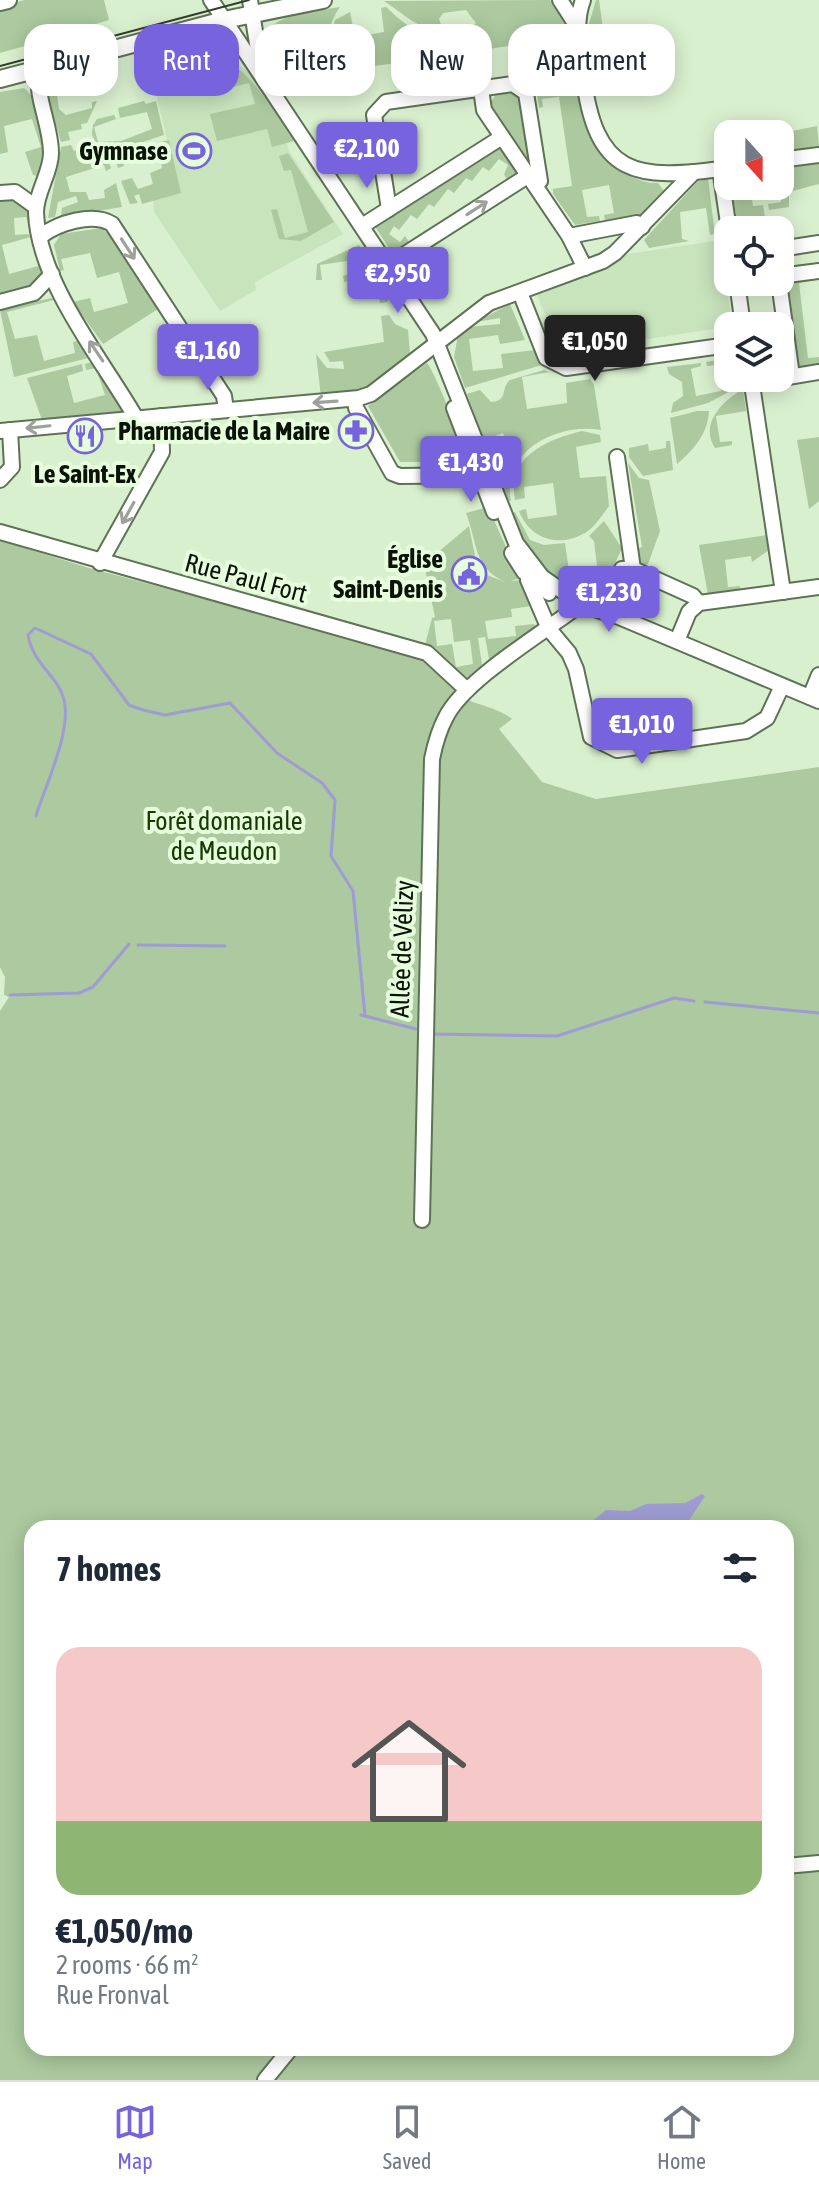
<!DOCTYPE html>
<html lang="en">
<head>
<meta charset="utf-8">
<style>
	body { margin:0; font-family:"Asap Condensed",sans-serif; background:#f2f2f3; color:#1f2937; height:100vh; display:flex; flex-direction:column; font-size:30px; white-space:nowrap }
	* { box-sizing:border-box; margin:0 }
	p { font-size:26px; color:#747a83 }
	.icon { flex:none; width:44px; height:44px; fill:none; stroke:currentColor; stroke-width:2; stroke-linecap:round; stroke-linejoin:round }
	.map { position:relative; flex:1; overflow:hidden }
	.drawer { position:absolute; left:24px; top:1520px; width:770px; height:536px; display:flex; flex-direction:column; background:#fff; border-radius:24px; box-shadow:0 4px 20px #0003 }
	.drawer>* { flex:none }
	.guide { position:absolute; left:24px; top:24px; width:772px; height:72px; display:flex; gap:16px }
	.needle { width:52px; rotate:159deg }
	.controls { position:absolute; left:714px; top:120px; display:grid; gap:16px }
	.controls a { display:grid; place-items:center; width:80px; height:80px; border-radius:16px; background:#fff; box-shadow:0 4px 20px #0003; font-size:40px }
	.price { position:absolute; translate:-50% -68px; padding:0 18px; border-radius:8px; background:#7663dd; color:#fff; font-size:26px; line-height:52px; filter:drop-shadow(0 2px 4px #0008) }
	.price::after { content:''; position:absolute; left:50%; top:48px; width:24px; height:18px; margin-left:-12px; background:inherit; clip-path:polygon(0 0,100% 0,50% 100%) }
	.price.on { background:#222; color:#fff }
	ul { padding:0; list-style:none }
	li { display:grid; align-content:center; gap:16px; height:424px; padding:0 32px }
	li+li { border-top:2px solid #e0e1e3 }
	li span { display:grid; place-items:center; height:248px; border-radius:24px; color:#555 }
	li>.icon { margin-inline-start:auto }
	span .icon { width:144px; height:144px; fill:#fffc; stroke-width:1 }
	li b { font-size:34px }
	h2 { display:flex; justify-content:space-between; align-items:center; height:96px; padding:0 32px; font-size:34px }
	.pill { padding:0 28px; border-radius:24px; background:#fff; box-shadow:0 4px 20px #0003; font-size:28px; line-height:72px }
	.pill.on { background:#7663dd; color:#fff }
	.dock { display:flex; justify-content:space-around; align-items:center; height:112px; border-top:2px solid #e0e1e3; background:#fff; font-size:22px; color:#747a83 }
	.dock a { display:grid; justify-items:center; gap:4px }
	.dock .on { color:#7663dd }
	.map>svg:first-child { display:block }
	.built { fill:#c8e4bd }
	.green { fill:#acc99f; fill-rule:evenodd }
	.water { fill:#9f9cd4 }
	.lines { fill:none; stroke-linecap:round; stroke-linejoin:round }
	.stream { stroke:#9f9cd4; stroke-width:3 }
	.minor-casing { stroke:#5e7356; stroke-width:18 }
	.major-casing { stroke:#5e7356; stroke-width:20 }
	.minor { stroke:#fff; stroke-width:14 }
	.major { stroke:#fff; stroke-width:16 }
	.tram { stroke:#323d2e; stroke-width:2 }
	.oneway { stroke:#9da19c }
	.labels { text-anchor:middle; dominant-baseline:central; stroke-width:8; stroke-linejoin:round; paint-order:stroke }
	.poi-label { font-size:26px; font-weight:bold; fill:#0b1308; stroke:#e6fedc; text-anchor:end }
	.street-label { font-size:26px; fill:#0b1308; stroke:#e6fedc }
	.park-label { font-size:26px; fill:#163801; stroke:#e6fedc }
</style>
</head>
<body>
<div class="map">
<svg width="819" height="2080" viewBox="0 0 819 2080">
	<rect width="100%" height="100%" fill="#d9f0cf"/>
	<!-- built -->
	<g class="built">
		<path d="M177,47L214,51L234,61L250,74L281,120L289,151L343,234L255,282L256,290L220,311L154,212L153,200L180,191L146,55Z"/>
		<path d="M721,240L732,326L603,346L600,351L580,355L560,352L536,292L605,267L628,254Z"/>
	</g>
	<!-- green -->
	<g class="green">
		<path d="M25,0H104L109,20L40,41L36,31L39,42L0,53V6Z"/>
		<path d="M550,0L566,24L578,65L554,68L549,40L489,49L465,35L476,23L466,10L443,13L439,19L444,33C418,29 405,15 384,1Z"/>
		<path d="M596,0H599L605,43L601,47L610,55L598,71L625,91L623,93L592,70L588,27Z"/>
		<path d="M340,7C325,28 327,48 331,73L279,81C236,18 294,14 340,7Z"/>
		<path d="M386,7C403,23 417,35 440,39L434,58L337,71L331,36L335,20L350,12L355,37L384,32L381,8Z"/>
		<path d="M176,49C239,45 263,96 294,141L272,147L267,129L217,141L210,114L255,104L249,83L208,93L201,58L156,69L151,56Z"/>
		<path d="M90,68L94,84L90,85L85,76L66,83L68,91L57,95L59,109L66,115L92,108V102L97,101L87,123L81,124L82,129L68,132L70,140L61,142L45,87L54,77Z"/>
		<path d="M579,73C584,112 588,145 622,170C633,177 644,184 658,183L664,191L644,214L605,221L604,215L614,213L609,185L582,190L587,217L599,216L600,221L575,225L553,194V189L572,186L559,97L542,99L543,107L539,108L535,79Z"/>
		<path d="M24,88C46,107 47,151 42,177L33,175L25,152L41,147L32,119L4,126L8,152L0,154V92Z"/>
		<path d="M516,90L520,93L530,159L525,158L490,103L497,93Z"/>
		<path d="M144,101L146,104L156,101L164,135L113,152L111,147L97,144L92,135L93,125L97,119L114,115L116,119L94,127L98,142L121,141L152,129L147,112L120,118L118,108Z"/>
		<path d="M817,126L819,146L780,152V141L787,140V132Z"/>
		<path d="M169,140L181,193L142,204L139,194L134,196L138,203L130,204L121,181L132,178L138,189L153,184L150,173L162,168L159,151L123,160L124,166L118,168L114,154Z"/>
		<path d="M71,145L74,151L90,146L107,157L111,168L106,171L104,165L66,177L70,192H86L89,200L105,198L104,190L116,183L122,207L61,217L62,208L78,202L76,196L58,202L55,217L48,218L61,147Z"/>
		<path d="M497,146L518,172L508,182L504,174L508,165L499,159L489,171L483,167L472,181L466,178L454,193L448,189L434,207L429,204L417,219L411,215L399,230L394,226L389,234L400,242L405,236L411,245L394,256L374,225Z"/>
		<path d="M288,153L334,222L301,241L279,239L271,210L277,209L285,238L308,232L291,170L284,171L279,156Z"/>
		<path d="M819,163V184L789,192V207L769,210L768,204L781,202L780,168Z"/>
		<path d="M708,179L715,234L710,235L706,208L680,212L682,239L689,241L649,248L644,240L698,181Z"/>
		<path d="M731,186H750L753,206L763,205L765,217L737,220Z"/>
		<path d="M12,198L30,210L36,247L26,217L14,218L15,235L28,234L31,237L2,245L9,274L42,265L44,273L30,287L0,295V201Z"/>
		<path d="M101,228L111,236L158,309L103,344L73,302L90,298L94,312L128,303L119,272L97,278L90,253L61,259L64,270L60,271L54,245L61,234Z"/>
		<path d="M359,245L392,293L387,302L380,303L375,277L344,282L343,276L348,274L347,261L320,265L322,280H316L317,264Z"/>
		<path d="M819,274V279L799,283L808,358L819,357V369L796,373L783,279Z"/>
		<path d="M51,298L54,300L7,312L15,339L37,335L44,361L75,353L73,342L85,339L96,356L14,377L0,310Z"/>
		<path d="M510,304L525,340L500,344L498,335L469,339L473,371L503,368L501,354L535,350L545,364L465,388L454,357L458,335L469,327L500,324V318L476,322Z"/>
		<path d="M389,315L395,324L408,330L410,354L365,390L321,397L316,354L327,368L344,369L343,361L330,362L324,352L384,342L381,316Z"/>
		<path d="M728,358V378H739L738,387L708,403L671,413L673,403L683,396L682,382L669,374L667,367L701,363V366L691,369L696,396L721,391L717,365L707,366L706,362Z"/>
		<path d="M97,361L125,408L118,416L42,420L27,378L82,364L83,371L67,376L74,403L105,395L96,368L86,370L85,364Z"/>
		<path d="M427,363C433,368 461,439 467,454L463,462H400L368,406Z"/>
		<path d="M544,370L549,372L522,377L527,409L567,403L566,383L590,379L594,385L601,430C558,422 500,451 511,501H507L488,451L508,444L503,433L484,440L467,394L480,390L491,402C509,401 500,388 510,380Z"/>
		<path d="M743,389L746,411L716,416L720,442L732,441V445L715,448C699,423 723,401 743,389Z"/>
		<path d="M697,411H709C708,434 693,450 677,464L670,418Z"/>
		<path d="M582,431L600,435L601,442L576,447L580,478L606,476L609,506C603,514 596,525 588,531C561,549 530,540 519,511L526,509L528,519L557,515L553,483L524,487L525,498L515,500C507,456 546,440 582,431Z"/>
		<path d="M819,437V501L809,509L797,440Z"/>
		<path d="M666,441H670L673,470L643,476L629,457V448L648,444L649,451L666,448Z"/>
		<path d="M628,463L639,478L649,480L660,531L648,564L642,566L636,550L642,547Z"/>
		<path d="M488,507L520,578L511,581L520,580L532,606L511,609L512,617L485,621L488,639L516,636L515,626L534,624L536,627L490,664L485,637L478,638L483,671L466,678L425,645L432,618L435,617L424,564L469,526L475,556L452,573L458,589L465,590L487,575L505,582C473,567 478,544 466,513ZM451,619L454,642L470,640L473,664L456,667L452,644L437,646L434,621Z"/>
		<path d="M515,512L530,540L544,545L565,543L570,578L598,574L594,541L589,536L604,521L622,548L598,602C553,584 528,558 510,513Z"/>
		<path d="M767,535L769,550L752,562L751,556L725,560L728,587L740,586L741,592L708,595L699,545Z"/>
		<path d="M0,540L89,568L419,656C440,667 450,681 466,698C471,704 498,707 512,719L499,729L542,782L596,799L819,767V2080H0V1011L9,997L4,995L5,977L0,967ZM32,1528H786V2048H32Z"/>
	</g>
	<!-- water -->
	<path class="water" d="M702,1494L705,1496L684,1528H584L606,1510L630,1511L646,1504L685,1503Z"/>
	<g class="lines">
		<!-- stream -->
		<g class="stream">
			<path d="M36,816C45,786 72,731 64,700C58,675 33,665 28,635L35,628L91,654L129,705L143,710L165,715L230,703L277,753L322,783L335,800L331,856L353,891L365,1016"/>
			<path d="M138,945L225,946"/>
			<path d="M10,995L79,993L93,987L129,944"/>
			<path d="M705,1002L819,1013"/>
			<path d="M361,1015L416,1029"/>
			<path d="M432,1034L557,1036L674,998L694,1001"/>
		</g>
		<!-- minor casing -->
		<g class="minor-casing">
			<g id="minor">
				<path d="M211,0L433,334L516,543L542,577L581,604"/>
				<path d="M250,0L261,69"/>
				<path d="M560,0L578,28"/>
				<path d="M583,0C574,24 580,49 583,73C595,177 635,181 728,168"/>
				<path d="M39,69C35,99 51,124 51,153C51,173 36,192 36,212C38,282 102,359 136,418"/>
				<path d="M481,89L484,110L569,236L585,268"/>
				<path d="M780,160L819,155"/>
				<path d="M720,169L729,230"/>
				<path d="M0,193L15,192L36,207"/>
				<path d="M389,209L374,115L386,102L513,84L526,93L540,181L535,185"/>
				<path d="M362,226L502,137"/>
				<path d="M41,236C58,223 93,212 112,224L224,396L226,410"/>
				<path d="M569,236L637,223L642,227"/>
				<path d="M780,249L819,243"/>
				<path d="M388,265L529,175"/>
				<path d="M780,276L819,271"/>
				<path d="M737,282L743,326"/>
				<path d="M779,282L792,376"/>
				<path d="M523,300L546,358L566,368L728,345"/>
				<path d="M0,302L34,293L52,274"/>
				<path d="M751,378L783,592"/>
				<path d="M752,383L819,372"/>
				<path d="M355,400L356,408L392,473L400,476L486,475"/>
				<path d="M454,408L494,512"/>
				<path d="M0,431L359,398L371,394L489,303L603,261L615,253L694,172"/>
				<path d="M617,457L633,569L693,596L699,603"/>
				<path d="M0,480L12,467L10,430"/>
				<path d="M0,532L427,653L467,690"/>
				<path d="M512,553L524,572L549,593"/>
				<path d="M100,563L162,452L161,416"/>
				<path d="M528,580L549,629L569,653L576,669L591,737L617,750L746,731L767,718L782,686"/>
				<path d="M610,592L622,569H633"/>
				<path d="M572,602L619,617L819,701"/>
				<path d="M677,641L689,612L699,603L819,587"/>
				<path d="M810,697L819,675"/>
				<path d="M422,1220L432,759C435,744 439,730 446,717C465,679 545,632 581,604"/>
				<path d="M786,1866L819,1863"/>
				<path d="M265,2080L291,2048"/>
			</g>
		</g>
		<!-- major casing -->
		<g class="major-casing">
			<g id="major">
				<path d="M0,2L8,0"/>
				<path d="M0,79L224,20L323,0"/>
			</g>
		</g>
		<!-- minor -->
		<use href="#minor" class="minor"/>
		<!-- major -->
		<use href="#major" class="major"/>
		<!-- tram -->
		<path class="tram" d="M0,66L249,0"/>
	</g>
	<!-- one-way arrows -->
	<defs><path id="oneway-shaft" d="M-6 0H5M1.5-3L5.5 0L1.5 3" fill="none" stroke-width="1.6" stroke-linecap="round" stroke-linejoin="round" transform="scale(2)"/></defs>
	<g class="oneway">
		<use href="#oneway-shaft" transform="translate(477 208) rotate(-33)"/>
		<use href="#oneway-shaft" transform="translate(128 249) rotate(57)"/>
		<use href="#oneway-shaft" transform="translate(96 351) rotate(-124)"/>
		<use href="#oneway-shaft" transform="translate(325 402) rotate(176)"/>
		<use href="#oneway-shaft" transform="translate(38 427) rotate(174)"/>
		<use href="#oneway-shaft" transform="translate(128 513) rotate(119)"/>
	</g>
	<!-- icons -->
	<defs>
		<g id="stadium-ring" transform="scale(1.8)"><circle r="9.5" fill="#e6fedc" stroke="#7663dd" stroke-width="1.5"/><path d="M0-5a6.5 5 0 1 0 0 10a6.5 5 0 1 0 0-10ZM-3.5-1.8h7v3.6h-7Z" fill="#7663dd"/></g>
		<g id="pharmacy-ring" transform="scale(1.8)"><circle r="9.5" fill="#e6fedc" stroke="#7663dd" stroke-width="1.5"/><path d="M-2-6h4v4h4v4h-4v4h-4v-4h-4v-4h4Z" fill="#7663dd"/></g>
		<g id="restaurant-ring" transform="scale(1.8)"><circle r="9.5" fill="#e6fedc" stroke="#7663dd" stroke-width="1.5"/><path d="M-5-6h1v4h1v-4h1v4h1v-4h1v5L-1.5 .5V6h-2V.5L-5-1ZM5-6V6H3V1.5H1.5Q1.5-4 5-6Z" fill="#7663dd"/></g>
		<g id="civic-ring" transform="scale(1.8)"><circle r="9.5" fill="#e6fedc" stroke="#7663dd" stroke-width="1.5"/><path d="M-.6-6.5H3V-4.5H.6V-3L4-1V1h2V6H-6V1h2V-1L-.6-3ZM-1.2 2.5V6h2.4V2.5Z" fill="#7663dd"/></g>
	</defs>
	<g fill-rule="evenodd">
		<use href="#stadium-ring" x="194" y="151"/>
		<use href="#pharmacy-ring" x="356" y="431"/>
		<use href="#restaurant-ring" x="85" y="436"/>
		<use href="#civic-ring" x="469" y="574"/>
	</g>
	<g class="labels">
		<!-- poi labels -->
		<g class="poi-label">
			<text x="168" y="151">Gymnase</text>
			<text x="330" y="431">Pharmacie de la Maire</text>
			<text x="85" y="474" text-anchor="middle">Le Saint-Ex</text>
			<text x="443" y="559">Église<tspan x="443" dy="30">Saint-Denis</tspan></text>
		</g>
		<!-- street labels -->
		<g class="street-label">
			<text transform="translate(246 578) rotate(15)">Rue Paul Fort</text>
			<text transform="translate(402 949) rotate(-88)">Allée de Vélizy</text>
		</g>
		<!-- park labels -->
		<g class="park-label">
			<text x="224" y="821">Forêt domaniale<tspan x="224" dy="30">de Meudon</tspan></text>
		</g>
	</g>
</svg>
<div class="controls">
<a><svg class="needle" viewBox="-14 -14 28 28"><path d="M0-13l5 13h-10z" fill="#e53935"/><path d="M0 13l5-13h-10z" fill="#747a83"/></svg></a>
<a><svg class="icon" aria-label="locate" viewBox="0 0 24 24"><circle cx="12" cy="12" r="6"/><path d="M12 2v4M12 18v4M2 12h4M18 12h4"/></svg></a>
<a><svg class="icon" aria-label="layers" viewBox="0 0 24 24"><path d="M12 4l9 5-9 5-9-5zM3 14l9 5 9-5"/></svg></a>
</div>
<b class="price" style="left:367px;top:190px">€2,100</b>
<b class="price" style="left:398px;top:315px">€2,950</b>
<b class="price on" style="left:595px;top:383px">€1,050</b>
<b class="price" style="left:208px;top:392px">€1,160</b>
<b class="price" style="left:471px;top:504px">€1,430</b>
<b class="price" style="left:609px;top:634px">€1,230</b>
<b class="price" style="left:642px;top:766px">€1,010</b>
<div class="guide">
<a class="pill">Buy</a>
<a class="pill on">Rent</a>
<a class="pill">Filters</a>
<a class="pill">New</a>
<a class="pill">Apartment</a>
</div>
<section class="drawer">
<h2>7 homes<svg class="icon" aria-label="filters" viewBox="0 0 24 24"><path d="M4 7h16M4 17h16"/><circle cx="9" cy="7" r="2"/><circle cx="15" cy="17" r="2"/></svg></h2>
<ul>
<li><span style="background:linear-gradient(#f6c9c9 70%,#8fb573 0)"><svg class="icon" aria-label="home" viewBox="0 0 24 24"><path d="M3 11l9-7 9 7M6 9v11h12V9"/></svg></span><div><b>€1,050/mo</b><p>2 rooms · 66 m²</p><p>Rue Fronval</p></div></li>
</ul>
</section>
</div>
<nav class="dock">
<a class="on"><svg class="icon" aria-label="map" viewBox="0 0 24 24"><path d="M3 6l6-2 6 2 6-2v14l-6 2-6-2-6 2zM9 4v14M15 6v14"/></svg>Map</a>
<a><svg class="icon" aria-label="saved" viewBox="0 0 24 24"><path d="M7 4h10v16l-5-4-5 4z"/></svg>Saved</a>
<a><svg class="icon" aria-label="home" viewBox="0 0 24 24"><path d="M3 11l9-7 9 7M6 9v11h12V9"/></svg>Home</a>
</nav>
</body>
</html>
